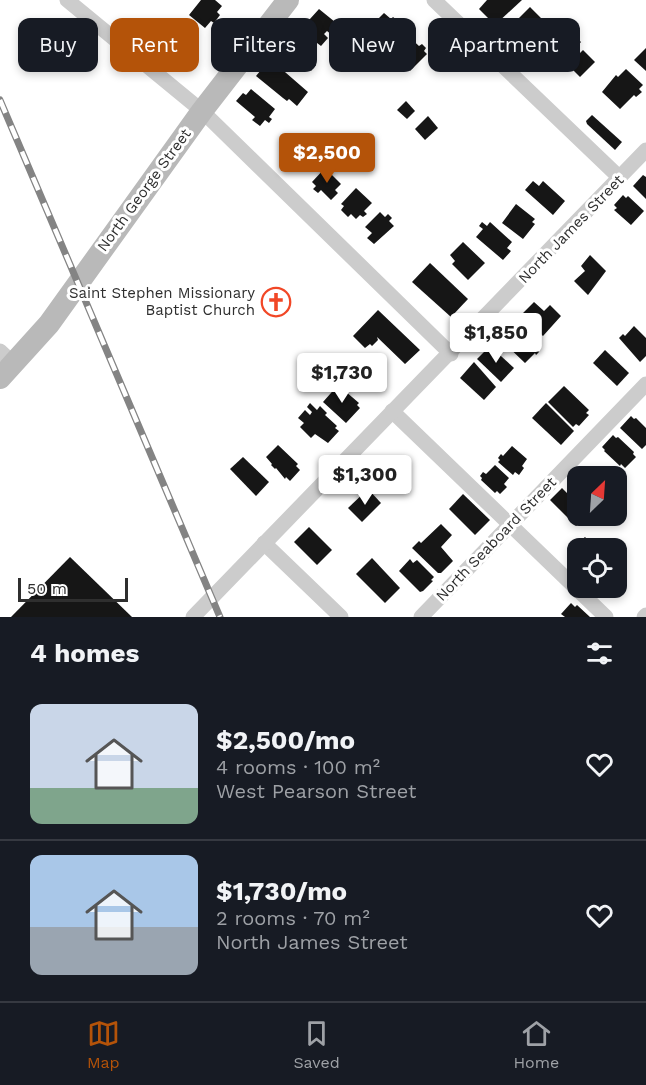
<!DOCTYPE html>
<html lang="en">
<head>
<meta charset="utf-8">
<style>
	body { margin:0; font-family:"Work Sans",sans-serif; background:#20242c; color:#f1f3f6; height:100vh; display:flex; flex-direction:column; font-size:22px; white-space:nowrap }
	* { box-sizing:border-box; margin:0 }
	p { font-size:20px; color:#9ea1a6 }
	.icon { flex:none; width:33px; height:33px; fill:none; stroke:currentColor; stroke-width:2; stroke-linecap:round; stroke-linejoin:round }
	.map { position:relative; height:617px; overflow:hidden }
	.panel { display:flex; flex-direction:column; background:#171b24; flex:1 }
	.panel>* { flex:none }
	.banner { position:absolute; left:18px; top:18px; width:610px; height:54px; display:flex; gap:12px }
	.needle { width:39px; rotate:25deg }
	.buttons { position:absolute; left:567px; top:466px; display:grid; gap:12px }
	.buttons a { display:grid; place-items:center; width:60px; height:60px; border-radius:12px; background:#171b24; box-shadow:0 3px 9px #0003; font-size:30px }
	.scale { position:absolute; left:18px; bottom:15px; width:110px; box-sizing:border-box; padding-left:6px; border:3px solid #2f2f2f; border-top:0; font-size:16px; line-height:21px; white-space:nowrap; color:#2f2f2f; -webkit-text-stroke:4px #fff; paint-order:stroke }
	.price { position:absolute; translate:-50% -51px; padding:0 14px; border-radius:6px; background:#fff; color:#222; font-size:20px; line-height:39px; filter:drop-shadow(0 2px 3px #0008) }
	.price::after { content:''; position:absolute; left:50%; top:36px; width:18px; height:14px; margin-left:-9px; background:inherit; clip-path:polygon(0 0,100% 0,50% 100%) }
	.price.selected { background:#b45309; color:#fff }
	ul { padding:0; list-style:none }
	li { display:flex; align-items:center; gap:18px; height:150px; padding:0 30px }
	li+li { border-top:2px solid #363941 }
	li span { display:grid; place-items:center; flex:none; width:168px; height:120px; border-radius:12px; color:#555 }
	li>.icon { margin-inline-start:auto }
	span .icon { width:72px; height:72px; fill:#fffc; stroke-width:1 }
	li b { font-size:26px }
	h2 { display:flex; justify-content:space-between; align-items:center; height:72px; padding:0 30px; font-size:26px }
	.tag { padding:0 21px; border-radius:12px; background:#171b24; box-shadow:0 3px 9px #0003; font-size:21px; line-height:54px }
	.tag.selected { background:#b45309; color:#fff }
	.menu { display:flex; justify-content:space-around; align-items:center; height:84px; border-top:2px solid #363941; background:#171b24; font-size:16px; color:#9ea1a6 }
	.menu a { display:grid; justify-items:center; gap:3px }
	.menu .selected { color:#b45309 }
	.map>svg:first-child { display:block }
	.building { fill:#161616 }
	.lines { fill:none; stroke-linecap:round; stroke-linejoin:round }
	.minor { stroke:#ccc; stroke-width:15 }
	.secondary { stroke:#b9b9b9; stroke-width:22 }
	.rail-casing { stroke:#848484; stroke-width:7 }
	.rail { stroke:#fff; stroke-width:4.5; stroke-dasharray:14; stroke-linecap:butt }
	.labels { text-anchor:middle; dominant-baseline:central; stroke-width:6; stroke-linejoin:round; paint-order:stroke }
	.street-label { font-size:15px; fill:#2f2f2f; stroke:#fff }
	.poi-label { font-size:15px; fill:#2f2f2f; stroke:#fff; text-anchor:end }
</style>
</head>
<body>
<div class="map">
<svg width="646" height="617" viewBox="0 0 646 617">
	<rect width="100%" height="100%" fill="#fff"/>
	<!-- building -->
	<g class="building">
		<path d="M201,0H215L222,6L217,12L220,15L214,23L211,21L205,28L189,15Z"/>
		<path d="M487,0H522L495,25L479,9Z"/>
		<path d="M530,7L543,20L541,26L545,30L528,47L520,38L522,36L512,25Z"/>
		<path d="M319,9L335,22L334,24L339,28L332,35L327,31L324,34L328,38L321,46L300,30Z"/>
		<path d="M384,13L391,19L393,17L398,21L395,24L402,30L405,28L409,32L406,34L419,46L422,44L426,48L424,51L427,54L410,71L367,30Z"/>
		<path d="M569,30L581,42L557,69L546,59L544,62L534,54L551,36L558,43Z"/>
		<path d="M291,34L316,56L311,61L316,65L311,71L306,67L302,72L278,49Z"/>
		<path d="M646,48V71L634,60Z"/>
		<path d="M583,50L595,62L580,77L568,65Z"/>
		<path d="M270,59L308,92L297,106L289,99L287,101L283,98L256,76Z"/>
		<path d="M626,69L643,85L639,89L642,92L636,97L634,95L620,109L602,92L616,75L618,77Z"/>
		<path d="M251,89L275,109L269,117L272,119L269,123L265,120L260,126L252,120L255,117L236,101L243,93L246,95Z"/>
		<path d="M406,101L415,111L407,119L397,110Z"/>
		<path d="M592,115L622,142L615,150L587,124L586,121Z"/>
		<path d="M428,116L438,128L425,140L415,129Z"/>
		<path d="M325,168L341,184L335,190L338,193L331,200L321,190L318,193L313,189L316,186L312,182Z"/>
		<path d="M643,175L646,177V199L633,186Z"/>
		<path d="M533,181L539,186L543,181L565,201L553,215L525,190Z"/>
		<path d="M356,188L372,203L364,211L367,214L363,217L360,215L356,219L351,214L348,217L341,210L344,206L341,204Z"/>
		<path d="M623,195L626,198L628,196L644,211L631,225L614,210L617,208L614,205Z"/>
		<path d="M516,204L535,219L532,222L535,224L523,239L502,223Z"/>
		<path d="M380,212L385,217L388,214L392,218L389,221L394,226L374,244L367,238L372,233L365,227Z"/>
		<path d="M482,222L487,226L490,222L512,242L507,248L511,251L503,260L476,237L483,229L479,226Z"/>
		<path d="M463,242L485,263L468,280L452,264L455,261L450,255Z"/>
		<path d="M590,255L606,271L588,295L574,281L585,271L581,266Z"/>
		<path d="M430,263L468,299L451,317L412,282Z"/>
		<path d="M534,302L544,311L550,305L561,316L543,336L521,315Z"/>
		<path d="M378,310L420,350L405,364L377,337L378,340L372,346L370,344L365,348L353,336Z"/>
		<path d="M511,325L515,329L517,327L539,349L537,350L539,352L536,355L535,353L525,363L499,338Z"/>
		<path d="M634,326L646,338V356L640,362L619,338L623,334L625,336Z"/>
		<path d="M490,346L514,368L501,382L477,359Z"/>
		<path d="M605,350L629,373L617,386L593,363Z"/>
		<path d="M474,362L496,387L484,400L460,378Z"/>
		<path d="M338,385L359,403L357,405L360,408L346,423L323,402Z"/>
		<path d="M564,386L589,410L586,413L589,415L579,426L576,424L573,427L548,402Z"/>
		<path d="M310,403L317,410L320,406L327,413L325,415L337,426L335,428L339,431L328,443L315,434L311,438L300,427L304,423L298,418L305,410L310,415L312,412L307,407Z"/>
		<path d="M546,403L574,431L561,445L532,418Z"/>
		<path d="M631,416L634,419L636,418L646,428V445L642,449L620,428Z"/>
		<path d="M613,435L616,438L618,437L634,452L633,454L636,457L625,468L621,464L620,466L604,451L605,450L602,447Z"/>
		<path d="M278,445L298,464L296,466L300,470L290,481L286,477L285,479L276,468L275,469L271,465L272,464L266,457Z"/>
		<path d="M512,446L527,459L522,466L524,468L519,475L515,472L513,475L498,462L500,460L498,458L501,454L503,456Z"/>
		<path d="M243,457L269,482L256,496L230,469Z"/>
		<path d="M495,465L509,478L504,484L507,487L500,494L497,491L495,493L481,480L482,478L480,476L483,472L486,474Z"/>
		<path d="M562,488L575,501L578,499V516H587L576,526L550,500Z"/>
		<path d="M368,489L381,503L362,522L348,508Z"/>
		<path d="M463,494L490,520L475,535L449,509Z"/>
		<path d="M441,524L452,535L441,547L453,561L441,573H438L412,548L419,541L421,543Z"/>
		<path d="M309,527L332,550L317,565L294,542Z"/>
		<path d="M585,537L591,543L585,548L579,542Z"/>
		<path d="M70,557L132,617H11Z"/>
		<path d="M372,558L400,588L385,603L356,574Z"/>
		<path d="M410,559L413,563L417,560L434,577L431,580L433,581L423,591L420,592L399,571Z"/>
		<path d="M571,603L575,607L577,605L590,617H565L561,614Z"/>
	</g>
	<g class="lines">
		<!-- minor -->
		<g class="minor">
			<path d="M67,0L202,111L451,354"/>
			<path d="M434,0L620,178"/>
			<path d="M0,351L14,364"/>
			<path d="M392,411L606,617"/>
			<path d="M264,543L341,617"/>
			<path d="M193,617L646,150"/>
			<path d="M421,617L646,384"/>
			<path d="M644,617L646,615"/>
		</g>
		<!-- secondary -->
		<path class="secondary" d="M0,378L49,324L202,111L288,0"/>
		<!-- rail casing -->
		<g class="rail-casing">
			<path id="rail" d="M0,100L220,617"/>
		</g>
		<!-- rail -->
		<use href="#rail" class="rail"/>
	</g>
	<!-- icons -->
	<defs>
		<g id="church-ring" transform="scale(1.5)"><circle r="9.5" fill="#fff" stroke="#f14726" stroke-width="1.5"/><path d="M-1.2-6h2.4v3.5h3.3v2.4h-3.3V6h-2.4V-.1h-3.3v-2.4h3.3Z" fill="#f14726"/></g>
	</defs>
	<g fill-rule="evenodd">
		<use href="#church-ring" x="276" y="302"/>
	</g>
	<g class="labels">
		<!-- street labels -->
		<g class="street-label">
			<text transform="translate(144 190) rotate(-54)">North George Street</text>
			<text transform="translate(571 229) rotate(-46)">North James Street</text>
			<text transform="translate(496 539) rotate(-46)">North Seaboard Street</text>
		</g>
		<!-- poi labels -->
		<g class="poi-label">
			<text x="255" y="293">Saint Stephen Missionary<tspan x="255" dy="17">Baptist Church</tspan></text>
		</g>
	</g>
</svg>
<div class="buttons">
<a><svg class="needle" viewBox="-14 -14 28 28"><path d="M0-13l5 13h-10z" fill="#e53935"/><path d="M0 13l5-13h-10z" fill="#9ea1a6"/></svg></a>
<a><svg class="icon" aria-label="locate" viewBox="0 0 24 24"><circle cx="12" cy="12" r="6"/><path d="M12 2v4M12 18v4M2 12h4M18 12h4"/></svg></a>
</div>
<div class="scale">50 m</div>
<b class="price selected" style="left:327px;top:184px">$2,500</b>
<b class="price" style="left:496px;top:364px">$1,850</b>
<b class="price" style="left:342px;top:404px">$1,730</b>
<b class="price" style="left:365px;top:506px">$1,300</b>
<div class="banner">
<a class="tag">Buy</a>
<a class="tag selected">Rent</a>
<a class="tag">Filters</a>
<a class="tag">New</a>
<a class="tag">Apartment</a>
</div>
</div>
<section class="panel">
<h2>4 homes<svg class="icon" aria-label="filters" viewBox="0 0 24 24"><path d="M4 7h16M4 17h16"/><circle cx="9" cy="7" r="2"/><circle cx="15" cy="17" r="2"/></svg></h2>
<ul>
<li><span style="background:linear-gradient(#c9d6e8 70%,#7fa58c 0)"><svg class="icon" aria-label="home" viewBox="0 0 24 24"><path d="M3 11l9-7 9 7M6 9v11h12V9"/></svg></span><div><b>$2,500/mo</b><p>4 rooms · 100 m²</p><p>West Pearson Street</p></div><svg class="icon" aria-label="heart" viewBox="0 0 24 24"><path d="M12 20l-8-8c-3-5 5-10 8-4 3-6 11-1 8 4z"/></svg></li>
<li><span style="background:linear-gradient(#a9c7e8 60%,#9aa5b1 0)"><svg class="icon" aria-label="home" viewBox="0 0 24 24"><path d="M3 11l9-7 9 7M6 9v11h12V9"/></svg></span><div><b>$1,730/mo</b><p>2 rooms · 70 m²</p><p>North James Street</p></div><svg class="icon" aria-label="heart" viewBox="0 0 24 24"><path d="M12 20l-8-8c-3-5 5-10 8-4 3-6 11-1 8 4z"/></svg></li>
</ul>
</section>
<nav class="menu">
<a class="selected"><svg class="icon" aria-label="map" viewBox="0 0 24 24"><path d="M3 6l6-2 6 2 6-2v14l-6 2-6-2-6 2zM9 4v14M15 6v14"/></svg>Map</a>
<a><svg class="icon" aria-label="saved" viewBox="0 0 24 24"><path d="M7 4h10v16l-5-4-5 4z"/></svg>Saved</a>
<a><svg class="icon" aria-label="home" viewBox="0 0 24 24"><path d="M3 11l9-7 9 7M6 9v11h12V9"/></svg>Home</a>
</nav>
</body>
</html>
